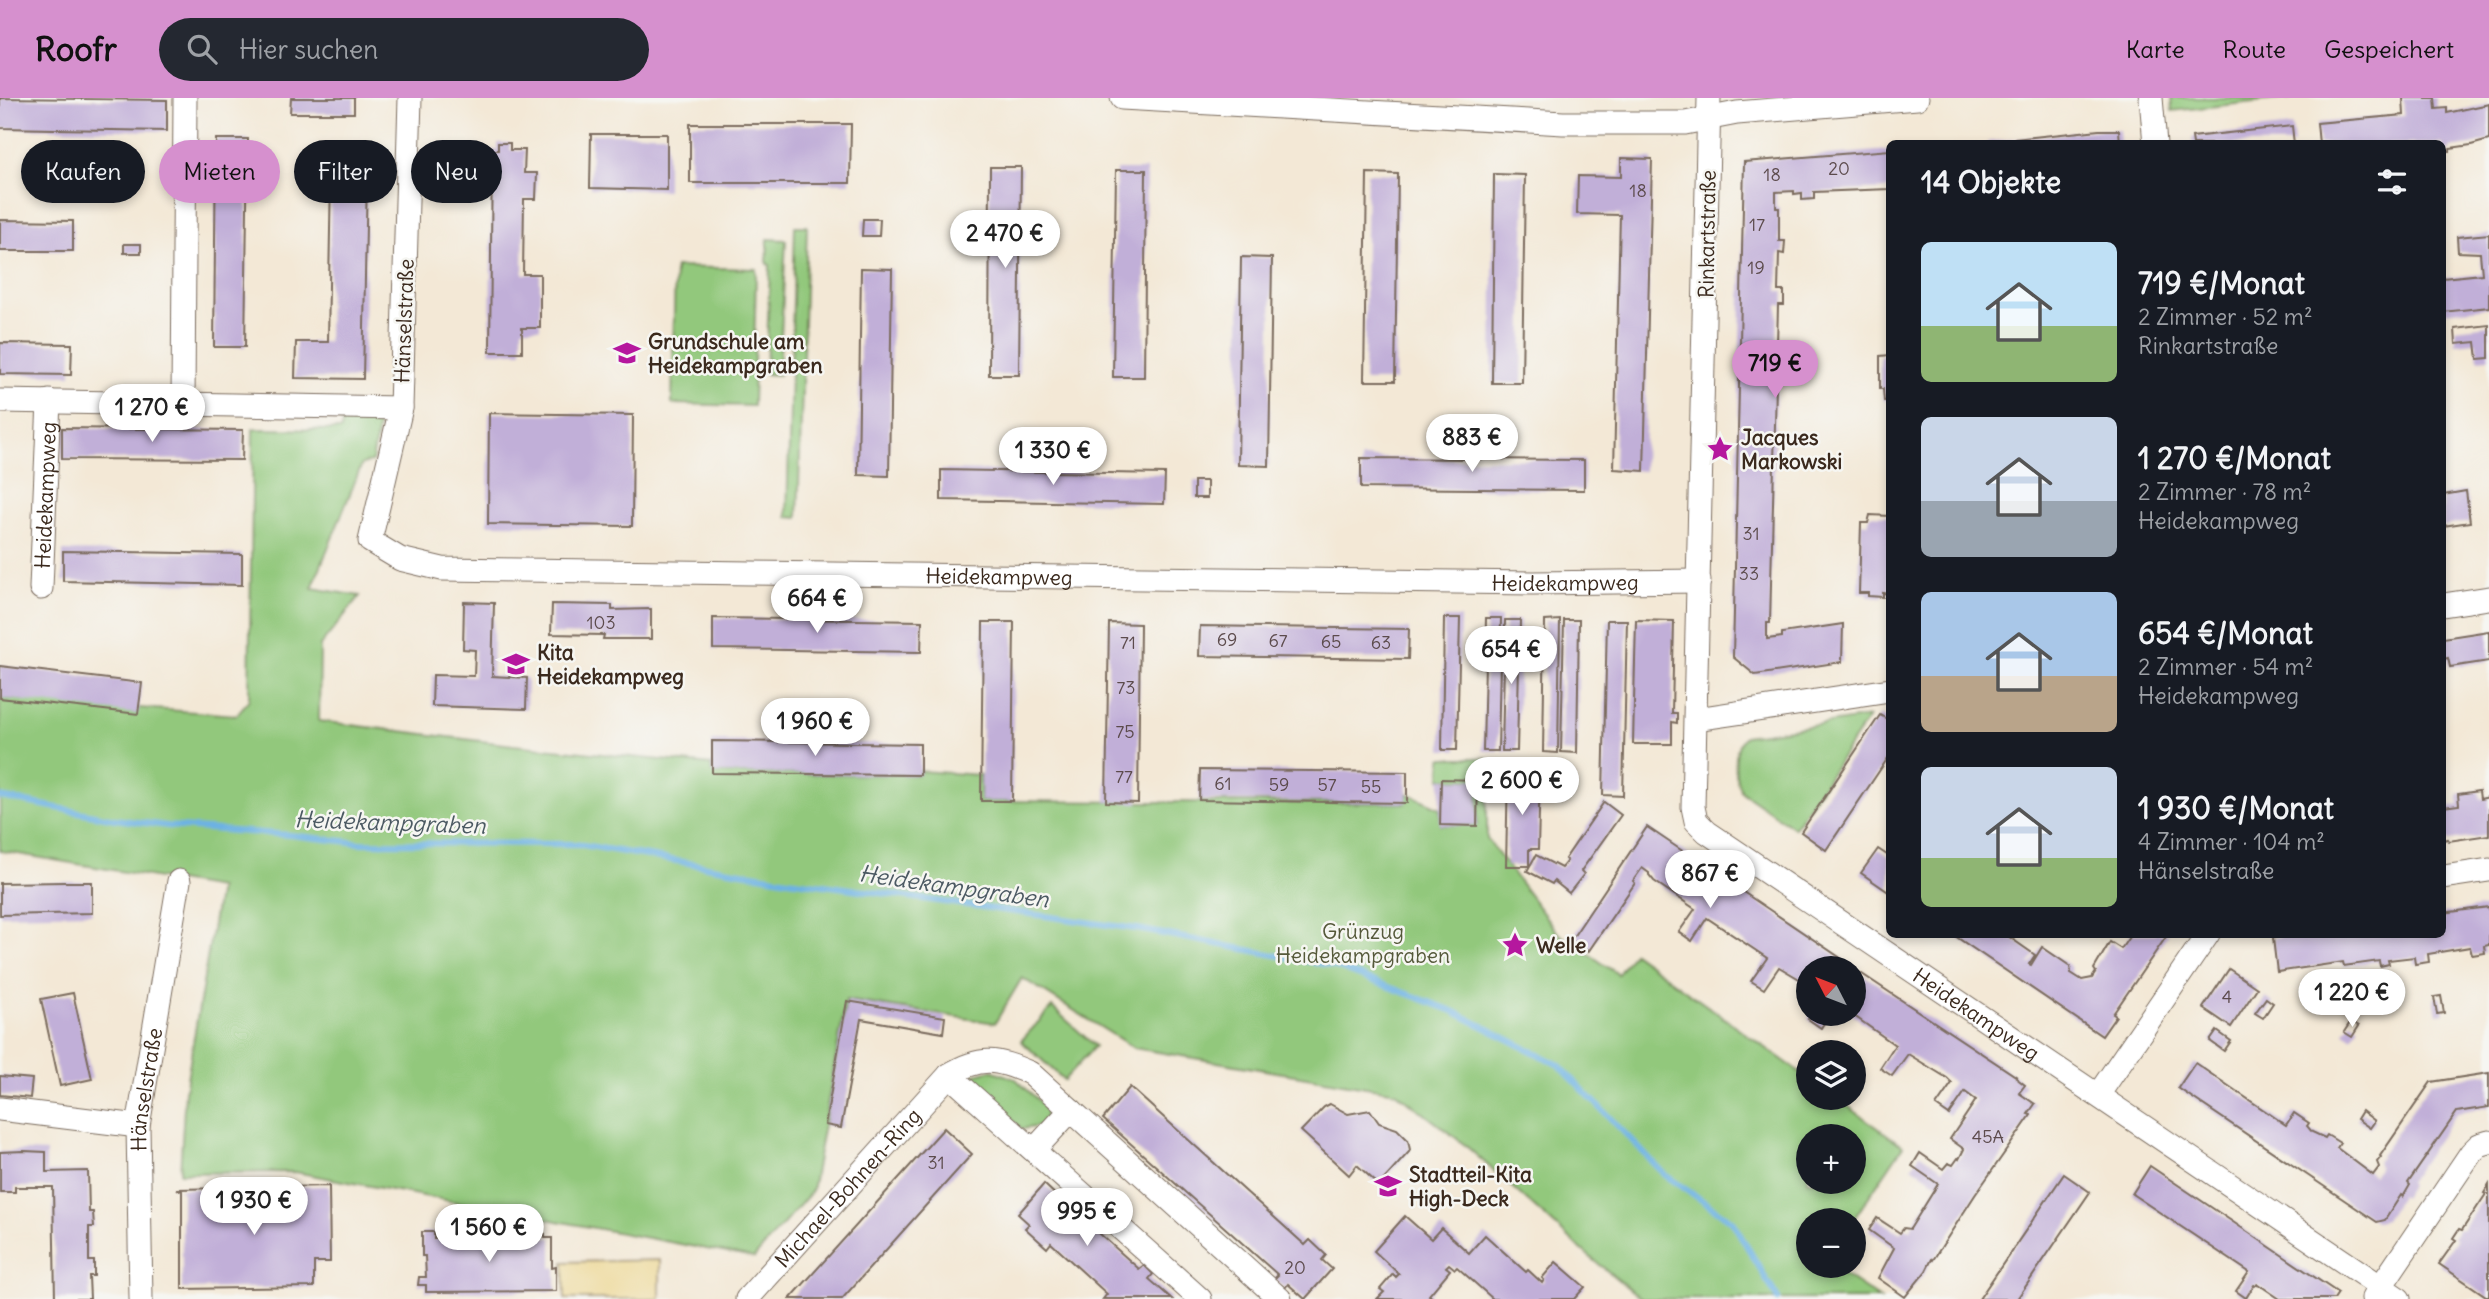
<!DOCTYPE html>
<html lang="de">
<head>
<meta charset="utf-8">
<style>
	body { margin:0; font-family:Delius,sans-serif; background:#242831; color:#f1f3f6; height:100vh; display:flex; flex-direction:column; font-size:26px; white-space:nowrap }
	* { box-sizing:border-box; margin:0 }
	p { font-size:23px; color:#9ea1a6 }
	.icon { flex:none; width:38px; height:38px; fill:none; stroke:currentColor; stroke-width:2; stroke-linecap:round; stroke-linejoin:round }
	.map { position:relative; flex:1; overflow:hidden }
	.sheet { position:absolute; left:1886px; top:42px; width:560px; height:798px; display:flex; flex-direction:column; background:#171b24; border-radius:10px; box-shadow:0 4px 10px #0003 }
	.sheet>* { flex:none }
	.hud { position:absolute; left:21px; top:42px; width:665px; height:63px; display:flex; gap:14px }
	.needle { width:46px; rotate:312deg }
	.fabs { position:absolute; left:1796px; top:858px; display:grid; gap:14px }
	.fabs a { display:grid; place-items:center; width:70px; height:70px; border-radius:50%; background:#171b24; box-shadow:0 4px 10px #0003; font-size:35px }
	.price { position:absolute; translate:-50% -60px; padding:0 16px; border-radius:24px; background:#fff; color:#222; font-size:23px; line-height:46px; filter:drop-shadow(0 2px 4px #0008) }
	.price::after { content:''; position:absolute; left:50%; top:42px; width:21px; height:16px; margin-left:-10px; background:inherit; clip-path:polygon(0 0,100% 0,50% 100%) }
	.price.current { background:#d690ce; color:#111 }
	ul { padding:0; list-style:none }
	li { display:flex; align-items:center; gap:21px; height:175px; padding:0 35px }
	li span { display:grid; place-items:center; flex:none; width:196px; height:140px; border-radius:10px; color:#555 }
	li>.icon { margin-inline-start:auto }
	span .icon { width:84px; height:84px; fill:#fffc; stroke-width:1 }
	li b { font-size:30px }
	h2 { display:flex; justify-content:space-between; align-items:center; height:84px; padding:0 35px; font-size:30px }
	.tag { padding:0 24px; border-radius:32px; background:#171b24; box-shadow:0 4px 10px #0003; font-size:24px; line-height:63px }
	.tag.current { background:#d690ce; color:#111 }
	header { display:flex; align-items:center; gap:42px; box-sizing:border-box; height:98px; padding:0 35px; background:#d690ce; color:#111 }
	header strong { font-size:33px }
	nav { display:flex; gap:38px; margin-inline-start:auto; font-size:24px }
	.search { width:490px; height:63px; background:#242831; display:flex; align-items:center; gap:18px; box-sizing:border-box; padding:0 24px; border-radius:38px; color:#9ea1a6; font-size:26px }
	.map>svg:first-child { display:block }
	.green { fill:#92c87b; stroke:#66794c; stroke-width:2; fill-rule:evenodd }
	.sand { fill:#eeda9e; stroke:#94825e; stroke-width:2 }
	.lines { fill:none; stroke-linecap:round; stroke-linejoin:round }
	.stream { stroke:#6db2e3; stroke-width:6 }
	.building { fill:#c1afd8 }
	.minor-casing { stroke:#7b6c5e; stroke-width:25 }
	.minor { stroke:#fff; stroke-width:23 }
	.labels { text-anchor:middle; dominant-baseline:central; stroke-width:5; stroke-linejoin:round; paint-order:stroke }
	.number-label { font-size:18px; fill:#5c4b4c }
	.street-label { font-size:21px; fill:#3b2a1e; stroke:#f6f6f2 }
	.poi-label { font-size:21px; font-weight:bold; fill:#3b2a1e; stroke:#f6f6f2; text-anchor:start }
	.park-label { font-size:21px; fill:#55593a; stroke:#f6f6f2 }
	.water-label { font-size:23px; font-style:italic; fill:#4c5a63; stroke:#f6f6f2 }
</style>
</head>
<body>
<header>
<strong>Roofr</strong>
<div class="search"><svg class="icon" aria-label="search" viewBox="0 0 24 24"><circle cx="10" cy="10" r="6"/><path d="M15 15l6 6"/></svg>Hier suchen</div>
<nav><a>Karte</a><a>Route</a><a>Gespeichert</a></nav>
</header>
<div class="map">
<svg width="2489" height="1201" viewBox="0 0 2489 1201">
	<rect width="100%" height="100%" fill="#f6f6f2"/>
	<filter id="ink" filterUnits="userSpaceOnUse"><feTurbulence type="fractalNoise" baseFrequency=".0143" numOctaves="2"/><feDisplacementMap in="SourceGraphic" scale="14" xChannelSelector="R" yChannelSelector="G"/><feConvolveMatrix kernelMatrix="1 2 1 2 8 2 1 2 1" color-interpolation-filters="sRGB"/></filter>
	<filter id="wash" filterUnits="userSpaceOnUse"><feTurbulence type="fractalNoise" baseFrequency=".00686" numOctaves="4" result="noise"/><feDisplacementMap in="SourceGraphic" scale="28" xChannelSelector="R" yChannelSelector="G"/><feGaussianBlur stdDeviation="1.57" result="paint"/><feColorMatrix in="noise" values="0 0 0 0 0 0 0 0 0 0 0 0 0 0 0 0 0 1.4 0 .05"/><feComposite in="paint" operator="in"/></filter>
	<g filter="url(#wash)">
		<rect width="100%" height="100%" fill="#f3e8d6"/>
		<!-- green -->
		<g class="green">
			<path d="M2171,0H2291L2172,13Z"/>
			<path d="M795,128H807L798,420L787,419Z"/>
			<path d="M768,141L786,142L779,277L766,276L770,167L767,166Z"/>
			<path d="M675,169L756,171L753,308L672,306Z"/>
			<path d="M343,317L372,318L379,324L372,364L362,366L312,490L360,498L320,548L319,623L513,647L711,667L712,675L919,677L920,673L980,677L981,703C1123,705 1263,703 1406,705L1407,695L1440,710L1441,727H1477L1478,682L1441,681L1442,660H1487V741L1558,835L1618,876L1633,855L1808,980V999H1835L1903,1048L1853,1122H1808V1167H1829L1880,1201H1642L1589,1158L1465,1047L1396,994L1134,950L1022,880L995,925L846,902L812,1093L754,1160L295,1074L180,1075L185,993L219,790L0,753V600L237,617L249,601L253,331L341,332ZM1808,1038H1853V1083H1808Z"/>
			<path d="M1869,619L1794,730L1742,694C1733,681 1733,648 1745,638Z"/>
			<path d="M1052,909L1095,948L1064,982L1021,943Z"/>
			<path d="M991,972L1016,981L1044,1008L1046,1016L1041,1028L1022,1031L964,979Z"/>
		</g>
		<!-- sand -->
		<path class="sand" d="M660,1162V1201H565L564,1164Z"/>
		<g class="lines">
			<!-- stream -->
			<path class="stream" d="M0,699L115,721L167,728L290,737L360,745L577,746L788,782L1137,831L1333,868L1453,913L1559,967L1665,1077L1732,1123L1778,1201"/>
		</g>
		<g id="blocks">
			<!-- building -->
			<g class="building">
				<path d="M0,0L167,2V33L0,30Z"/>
				<path d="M291,0H354V15H290Z"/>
				<path d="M2403,0H2435L2436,11L2447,10V15L2489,6V42L2471,47L2450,50V53H2443V46H2319L2317,25L2404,17Z"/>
				<path d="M690,26H851L850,85H690Z"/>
				<path d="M2292,28L2294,46H2193L2192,39Z"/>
				<path d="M2099,32H2119L2120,46H1987V44Z"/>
				<path d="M591,36H667V92L590,90Z"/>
				<path d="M216,41H248L245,249H214Z"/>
				<path d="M498,45H510V52H525L524,75H537L536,101H524L523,176H540V230H522V254H490L492,52H498Z"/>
				<path d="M1890,52V91L1814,94V101L1802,102V95L1794,96V93L1776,94V110H1779V143H1785L1784,156L1779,155L1778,193H1784V207H1778L1770,525H1767V541L1782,539V535L1843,526L1842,564L1755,577L1733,559L1744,64Z"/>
				<path d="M1621,60L1652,61L1644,373L1614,371L1620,117L1577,116L1578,78L1621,79Z"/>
				<path d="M990,69H1021L1019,277H989Z"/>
				<path d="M1116,72H1146L1144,279H1113Z"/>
				<path d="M1367,75L1398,76L1395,283H1364Z"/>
				<path d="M331,76H367L363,281L295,280L296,244H328Z"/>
				<path d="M1494,76L1525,77L1522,285H1492Z"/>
				<path d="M863,121H880L879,138H862Z"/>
				<path d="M0,122L73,123V153H0Z"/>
				<path d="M2489,136V209L2443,214V180L2482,176L2480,155L2458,154L2457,139Z"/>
				<rect x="124" y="146" width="17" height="9"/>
				<path d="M1241,159L1272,160L1269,368L1238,367Z"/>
				<path d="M861,170L892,171L889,378L858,377Z"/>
				<path d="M2489,227V260L2478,261L2476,244L2456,246L2455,231Z"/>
				<path d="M0,245L72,246L71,277L0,276Z"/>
				<path d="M1890,257V303H1884L1883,291H1880V258Z"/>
				<path d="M489,315L633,317L632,428L488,426Z"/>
				<path d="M62,330L243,332L242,362L62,361Z"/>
				<path d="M1361,360L1584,362V392L1361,390Z"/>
				<path d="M941,372L1165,376L1164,406L941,402Z"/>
				<rect x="1194" y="383" width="13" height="17"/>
				<path d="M2466,393L2470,424L2443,428V397Z"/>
				<path d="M1870,417L1890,418V496L1883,495V499L1868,498V495H1859L1861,425H1868Z"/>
				<path d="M63,453L242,456V487L63,483Z"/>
				<path d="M464,504L494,505L492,578L527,580L526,611L432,608L433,577L474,578L475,552L463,551Z"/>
				<path d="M552,506L612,507V512L651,511V541H603L604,537L551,536Z"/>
				<path d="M713,520L922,523L921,554L713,551Z"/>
				<path d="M1444,520H1460L1457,652H1442Z"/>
				<path d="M1486,520H1501L1498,653H1483Z"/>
				<path d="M1505,522H1520L1517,653H1502Z"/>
				<path d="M1560,522L1558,655L1543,654L1545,523Z"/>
				<path d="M1564,522H1579L1577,655L1561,654Z"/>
				<path d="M1607,522H1627L1623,698L1603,697Z"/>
				<path d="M1636,522L1674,523L1672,615H1677V625L1672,624V646H1633Z"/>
				<path d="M983,524H1014L1012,703H981Z"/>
				<path d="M1109,525L1140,526L1138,705L1106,704Z"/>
				<path d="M1200,528L1409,531L1408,561L1199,558Z"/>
				<path d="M2489,533V563L2450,569L2448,560L2443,561V540Z"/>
				<path d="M0,568L142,585L138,616L0,600Z"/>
				<path d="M1880,617L1890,623V657L1826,752L1801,734Z"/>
				<path d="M712,643L920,646V677L712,675Z"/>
				<path d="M1200,672L1407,674V705L1199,702Z"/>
				<path d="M1508,673L1540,674L1538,751H1529V768H1506Z"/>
				<path d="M1441,681L1478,682L1477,728L1440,727Z"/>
				<path d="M2479,693L2480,701L2489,699V737L2449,743L2448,741L2443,742V709L2459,707L2458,696Z"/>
				<path d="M1604,704L1621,717L1581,773L1584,776L1569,795L1554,783L1552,786L1527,773L1536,757L1561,770L1567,763L1565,761Z"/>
				<path d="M1647,729L1851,867L1853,870H1808V886L1779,869L1764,891L1751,883L1767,860L1707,820L1692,843L1679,834L1695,811L1654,783L1649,777V775L1642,770L1633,783L1635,785L1588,854L1571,842Z"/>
				<path d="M1878,751L1890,759V795L1861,775Z"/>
				<path d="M66,784H92V815L0,817V785Z"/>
				<path d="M2489,809V847L2484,848L2485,855L2472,857L2470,849L2428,856L2429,864L2415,866L2414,859L2388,862L2389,866L2380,868L2379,863L2344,868L2343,864L2277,874L2273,840L2293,836H2443V815Z"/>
				<path d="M1952,836H2005L2035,857L2029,866L2031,867L2042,849L2070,868L2071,875L2082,882L2092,880L2096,874L2094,871L2110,844L2121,851L2131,836H2168L2113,916L2116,918L2102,938Z"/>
				<path d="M1853,870L2017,979L2016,980L2025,987L2019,995L2035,1006L2028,1016L2031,1017L1975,1097L1933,1162L1932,1161L1926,1173L1905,1199L1878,1180L1894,1150L1869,1132L1877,1120L1900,1135L1904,1130L1910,1131L1938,1086L1912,1068L1920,1055L1943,1071L1948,1065L1953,1067L1958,1060L1959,1061L1964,1051L1950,1041L1976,1002L1965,994L1949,1017L1936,1008L1952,985L1947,980L1908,956L1892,978L1880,970L1895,947L1850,915H1853Z"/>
				<path d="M2229,871L2257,890L2231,929L2203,910Z"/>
				<path d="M73,895L92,981L60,988L41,901Z"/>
				<path d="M2441,898L2444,915L2437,916L2434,899Z"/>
				<path d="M2266,900L2273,905L2263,920L2255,915Z"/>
				<path d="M847,903L945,919L943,935L861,921L841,1030L825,1027Z"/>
				<path d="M1812,915H1830L1821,930L1808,921Z"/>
				<path d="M2351,923L2359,928L2352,939L2344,934Z"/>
				<path d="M2217,933L2231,943L2224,953L2210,943Z"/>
				<path d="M2195,965L2286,1027L2294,1015L2309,1025L2307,1028L2312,1034L2325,1040L2327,1037L2340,1045L2337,1050L2373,1077L2379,1069L2377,1064L2381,1059L2380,1058L2431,984L2489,975V1009L2457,1014L2408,1085L2410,1087L2403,1099L2401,1097L2385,1122L2377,1124L2178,990Z"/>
				<path d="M0,978L32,981L30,1000L0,997Z"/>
				<path d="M1130,989L1305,1147L1310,1142L1326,1157L1322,1162L1332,1171L1305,1201L1288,1186L1285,1190L1274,1181L1278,1177L1103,1021Z"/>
				<path d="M1330,1006L1348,1016L1370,1012L1379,1025L1397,1031L1408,1042L1410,1052L1409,1054L1379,1087L1357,1067L1349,1077L1301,1033L1324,1009Z"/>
				<path d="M2362,1013L2375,1023L2370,1030L2357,1021Z"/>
				<path d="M944,1030L972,1056L842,1201H790Z"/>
				<path d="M24,1053L46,1054V1074L88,1073L89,1114H93L94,1129H89V1163H94V1178H89L90,1201H55L53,1089H15V1094H0V1054Z"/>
				<path d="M2150,1068L2267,1147L2338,1195L2334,1201H2280L2258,1186L2254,1187L2246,1200L2236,1193L2249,1174L2132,1096Z"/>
				<path d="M2064,1076L2090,1094L2017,1201H1979Z"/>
				<path d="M1044,1086L1061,1102L1066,1097L1075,1106L1071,1110L1139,1171L1144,1167L1153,1176L1149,1181L1172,1201H1103L1107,1196L1051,1145L1047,1150L1025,1130L1029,1126L1018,1116Z"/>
				<path d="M2489,1087V1200L2439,1166L2456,1142L2453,1140L2459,1131L2462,1132L2486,1096L2484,1095Z"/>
				<path d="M329,1088L330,1164H314V1189L182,1191V1093L177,1091Z"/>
				<path d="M1405,1118L1431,1141L1441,1130L1469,1155L1485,1137L1526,1174L1528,1172L1542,1185L1544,1182L1542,1180L1556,1164L1585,1189L1574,1201H1493L1457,1169L1455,1171L1449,1166L1446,1169L1450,1172L1429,1197L1434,1201H1377L1384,1194L1380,1191L1393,1176L1396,1179L1399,1176L1374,1153Z"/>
				<path d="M422,1134H434V1141H499V1137L545,1136V1140H552V1170L556,1169V1193L426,1194V1187H418L419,1179H426L425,1158H422Z"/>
			</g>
		</g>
	</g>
	<g filter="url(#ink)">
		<use href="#blocks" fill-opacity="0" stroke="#7b6c5e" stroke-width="2"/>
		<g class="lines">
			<!-- minor casing -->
			<g class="minor-casing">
				<g id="minor">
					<path id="s1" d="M410,0L401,310L370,443L400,461L442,471L1533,485L1699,483"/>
					<path d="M1122,0L1563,25H1685L1737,15L1917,0"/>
					<path id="s2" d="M1709,0L1693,709L1696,723L1707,734L2399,1201"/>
					<path d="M2151,0L2155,46"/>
					<path d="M0,303L401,310"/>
					<path d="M183,305L185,0"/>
					<path id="s3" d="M41,490L49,303"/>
					<path d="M2443,507L2489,500"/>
					<path d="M1696,621L1890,592"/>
					<path d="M2443,779L2489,772"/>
					<path d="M949,977L1200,1201"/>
					<path d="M2098,997L2208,836"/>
					<path d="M0,1011L138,1028"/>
					<path d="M1034,1052L1071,1012"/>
					<path d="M2373,1200L2471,1055L2479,1047L2489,1044"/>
					<path id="s4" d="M141,1201L138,1028L179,783"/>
					<path id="s5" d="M747,1201L949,977C981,957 997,961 1030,975L1280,1201"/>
				</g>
			</g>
			<!-- minor -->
			<use href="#minor" class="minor"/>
		</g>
	</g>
	<!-- icons -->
	<defs>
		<g id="school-bare" transform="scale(2.1)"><path d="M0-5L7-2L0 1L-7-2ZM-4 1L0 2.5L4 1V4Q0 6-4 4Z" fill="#b5179e" stroke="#f6f6f2" stroke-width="2.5" paint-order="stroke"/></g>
		<g id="sight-bare" transform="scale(2.1)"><path d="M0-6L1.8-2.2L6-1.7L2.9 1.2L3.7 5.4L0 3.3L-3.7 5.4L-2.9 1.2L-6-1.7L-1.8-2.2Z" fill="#b5179e" stroke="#f6f6f2" stroke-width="2.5" paint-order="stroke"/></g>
	</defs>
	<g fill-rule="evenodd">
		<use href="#school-bare" x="627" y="255"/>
		<use href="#sight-bare" x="1720" y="351"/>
		<use href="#school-bare" x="516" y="566"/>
		<use href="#sight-bare" x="1515" y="847"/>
		<use href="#school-bare" x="1388" y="1088"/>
	</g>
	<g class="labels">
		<!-- number labels -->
		<g class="number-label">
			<text x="1839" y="70">20</text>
			<text x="1772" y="76">18</text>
			<text x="1638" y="92">18</text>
			<text x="1757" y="126">17</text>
			<text x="1756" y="169">19</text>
			<text x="1751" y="435">31</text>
			<text x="1749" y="475">33</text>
			<text x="601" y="524">103</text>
			<text x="1227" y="541">69</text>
			<text x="1278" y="542">67</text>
			<text x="1331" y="543">65</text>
			<text x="1128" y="544">71</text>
			<text x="1381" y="544">63</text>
			<text x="1126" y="589">73</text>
			<text x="1125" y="633">75</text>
			<text x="1124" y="678">77</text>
			<text x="1223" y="685">61</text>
			<text x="1279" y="686">59</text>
			<text x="1327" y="686">57</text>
			<text x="1371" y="688">55</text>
			<text x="2227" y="898">4</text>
			<text x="1988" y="1038">45A</text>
			<text x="936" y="1064">31</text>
			<text x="1295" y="1169">20</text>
		</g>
		<!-- street labels -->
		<g class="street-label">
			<text transform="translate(1707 136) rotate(-89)">Rinkartstraße</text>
			<text transform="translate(404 223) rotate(-88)">Hänselstraße</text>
			<text stroke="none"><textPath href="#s3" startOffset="93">Heidekampweg</textPath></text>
			<text stroke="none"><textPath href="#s1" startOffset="1082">Heidekampweg</textPath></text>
			<text stroke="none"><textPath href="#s1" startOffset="1648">Heidekampweg</textPath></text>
			<text stroke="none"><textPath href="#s2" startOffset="1064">Heidekampweg</textPath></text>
			<text stroke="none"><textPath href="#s4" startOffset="210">Hänselstraße</textPath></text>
			<text stroke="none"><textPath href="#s5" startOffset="150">Michael-Bohnen-Ring</textPath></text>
		</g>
		<!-- poi labels -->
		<g class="poi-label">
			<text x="648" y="243">Grundschule am<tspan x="648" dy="24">Heidekampgraben</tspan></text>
			<text x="1741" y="339">Jacques<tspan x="1741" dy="24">Markowski</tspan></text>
			<text x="537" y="554">Kita<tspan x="537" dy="24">Heidekampweg</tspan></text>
			<text x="1536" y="847">Welle</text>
			<text x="1409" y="1076">Stadtteil-Kita<tspan x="1409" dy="24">High-Deck</tspan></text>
		</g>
		<!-- park labels -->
		<g class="park-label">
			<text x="1363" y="833">Grünzug<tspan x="1363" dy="24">Heidekampgraben</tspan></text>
		</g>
		<!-- water labels -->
		<g class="water-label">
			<text transform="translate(390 724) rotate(2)">Heidekampgraben</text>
			<text transform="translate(954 788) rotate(8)">Heidekampgraben</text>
		</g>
	</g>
</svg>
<div class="fabs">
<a><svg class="needle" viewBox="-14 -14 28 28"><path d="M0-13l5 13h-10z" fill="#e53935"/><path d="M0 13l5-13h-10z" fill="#9ea1a6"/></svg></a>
<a><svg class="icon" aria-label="layers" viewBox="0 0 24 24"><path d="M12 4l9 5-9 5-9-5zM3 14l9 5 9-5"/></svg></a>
<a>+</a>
<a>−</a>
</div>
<b class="price" style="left:1005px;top:172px">2 470 €</b>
<b class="price current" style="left:1775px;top:302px">719 €</b>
<b class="price" style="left:152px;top:346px">1 270 €</b>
<b class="price" style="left:1472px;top:376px">883 €</b>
<b class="price" style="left:1053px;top:389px">1 330 €</b>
<b class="price" style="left:817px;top:537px">664 €</b>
<b class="price" style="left:1511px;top:588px">654 €</b>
<b class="price" style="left:815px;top:660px">1 960 €</b>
<b class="price" style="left:1522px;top:719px">2 600 €</b>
<b class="price" style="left:1710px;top:812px">867 €</b>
<b class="price" style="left:2352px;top:931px">1 220 €</b>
<b class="price" style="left:254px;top:1139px">1 930 €</b>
<b class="price" style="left:1087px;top:1150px">995 €</b>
<b class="price" style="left:489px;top:1166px">1 560 €</b>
<div class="hud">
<a class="tag">Kaufen</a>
<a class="tag current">Mieten</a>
<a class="tag">Filter</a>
<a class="tag">Neu</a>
</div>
<section class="sheet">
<h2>14 Objekte<svg class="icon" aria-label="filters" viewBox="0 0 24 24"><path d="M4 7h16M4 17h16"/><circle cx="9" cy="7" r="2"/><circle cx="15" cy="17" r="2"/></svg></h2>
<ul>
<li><span style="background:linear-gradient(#bfe0f5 60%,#8fb573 0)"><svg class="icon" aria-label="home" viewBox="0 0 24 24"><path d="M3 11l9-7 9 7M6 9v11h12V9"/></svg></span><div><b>719 €/Monat</b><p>2 Zimmer · 52 m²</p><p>Rinkartstraße</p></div></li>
<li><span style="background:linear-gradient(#c9d6e8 60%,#9aa5b1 0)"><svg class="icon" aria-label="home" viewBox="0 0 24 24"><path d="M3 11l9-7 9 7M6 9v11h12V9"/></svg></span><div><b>1 270 €/Monat</b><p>2 Zimmer · 78 m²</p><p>Heidekampweg</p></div></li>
<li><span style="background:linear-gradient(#a9c7e8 60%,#b9a48a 0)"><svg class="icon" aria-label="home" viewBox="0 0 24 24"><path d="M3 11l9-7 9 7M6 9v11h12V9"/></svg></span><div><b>654 €/Monat</b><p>2 Zimmer · 54 m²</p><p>Heidekampweg</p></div></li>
<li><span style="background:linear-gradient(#c9d6e8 65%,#8fb573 0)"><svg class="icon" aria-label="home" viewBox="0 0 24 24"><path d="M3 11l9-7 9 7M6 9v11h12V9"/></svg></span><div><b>1 930 €/Monat</b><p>4 Zimmer · 104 m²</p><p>Hänselstraße</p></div></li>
</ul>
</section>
</div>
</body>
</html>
